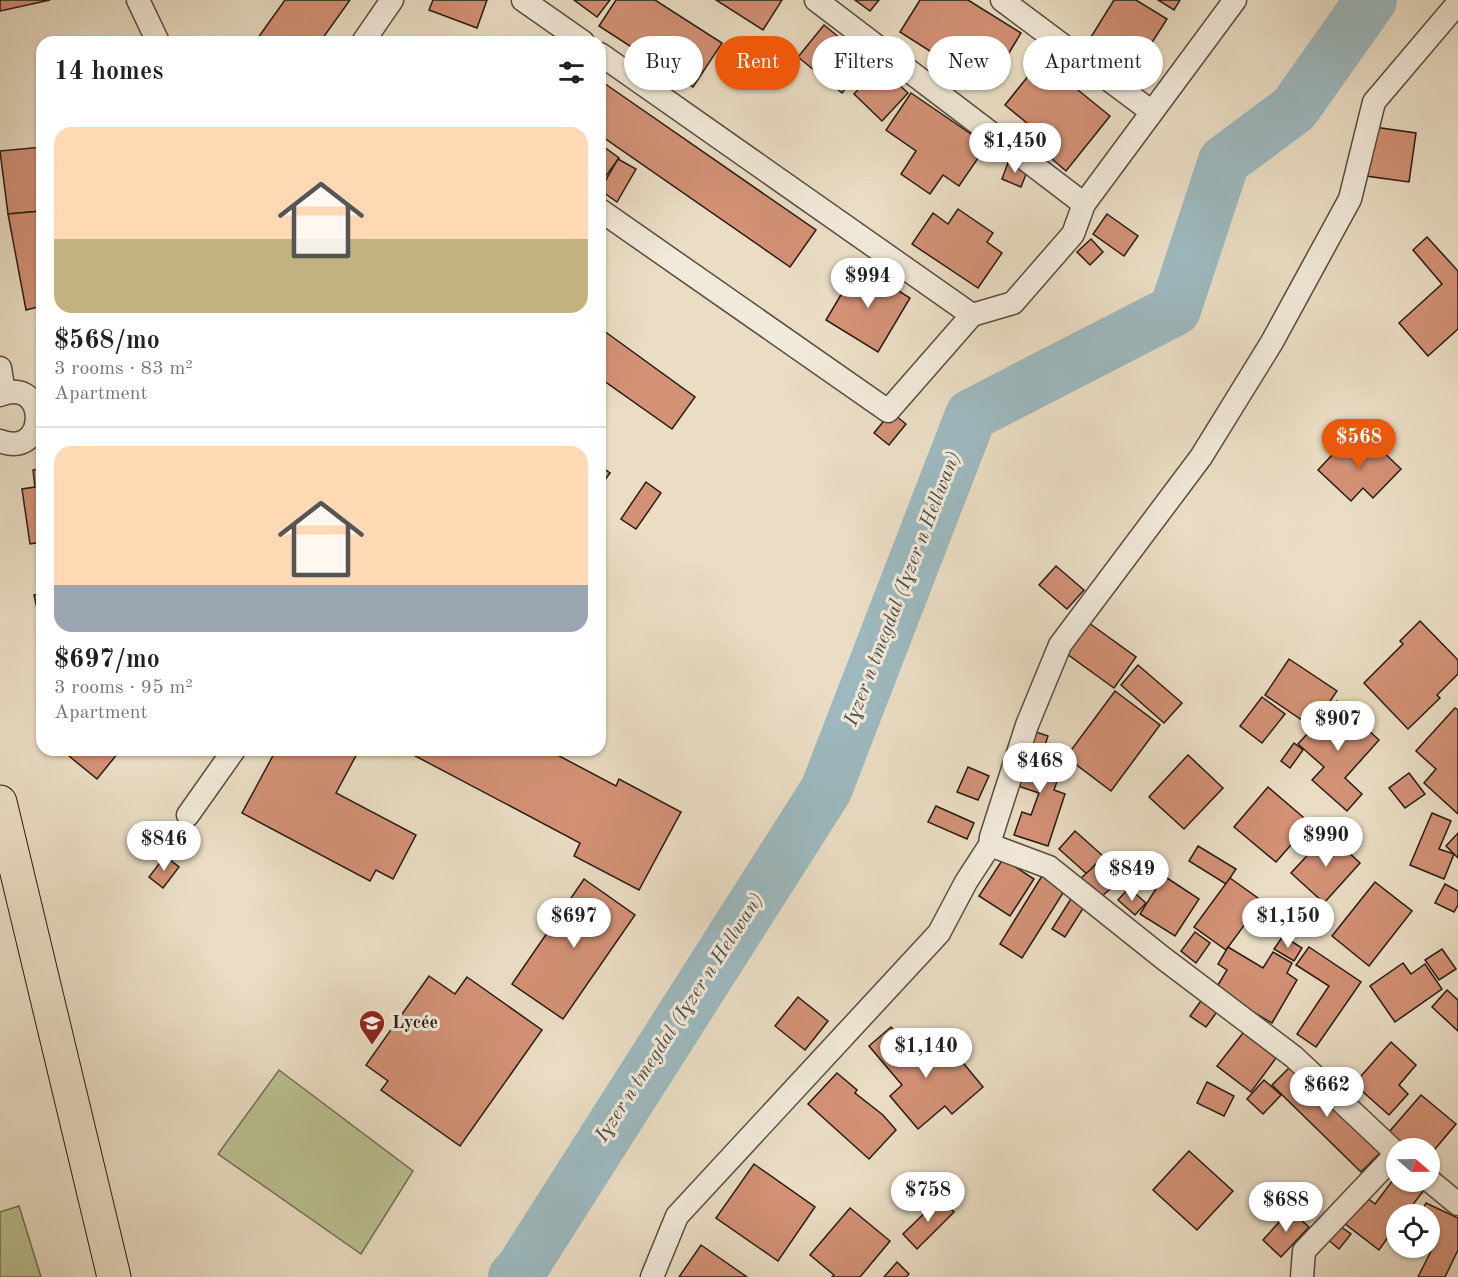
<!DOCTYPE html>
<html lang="en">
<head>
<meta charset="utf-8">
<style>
	body { margin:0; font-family:"Old Standard TT",serif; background:#f6f6f6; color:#202124; height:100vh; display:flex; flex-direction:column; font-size:22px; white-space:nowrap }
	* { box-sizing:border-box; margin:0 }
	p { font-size:20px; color:#757577 }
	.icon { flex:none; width:33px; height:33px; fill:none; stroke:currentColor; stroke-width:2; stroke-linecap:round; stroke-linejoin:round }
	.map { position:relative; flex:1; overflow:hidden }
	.drawer { position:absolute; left:36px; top:36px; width:570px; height:720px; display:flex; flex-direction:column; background:#fff; border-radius:18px; box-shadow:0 2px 4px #0004 }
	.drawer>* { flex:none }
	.guide { position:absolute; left:624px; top:36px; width:570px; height:54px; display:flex; gap:12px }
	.needle { width:39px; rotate:110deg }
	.fabs { position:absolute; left:1386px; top:1138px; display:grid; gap:12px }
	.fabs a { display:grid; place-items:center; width:54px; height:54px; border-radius:50%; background:#fff; box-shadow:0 2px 4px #0004; font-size:30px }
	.price { position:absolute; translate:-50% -51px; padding:0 14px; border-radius:21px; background:#fff; color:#222; font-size:20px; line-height:39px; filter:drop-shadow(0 2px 3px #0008) }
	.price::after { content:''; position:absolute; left:50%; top:36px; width:18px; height:14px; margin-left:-9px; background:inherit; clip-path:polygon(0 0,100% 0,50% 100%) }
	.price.current { background:#ea580c; color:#fff }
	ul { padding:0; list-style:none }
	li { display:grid; align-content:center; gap:12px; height:318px; padding:0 18px }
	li+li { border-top:2px solid #e0e0e0 }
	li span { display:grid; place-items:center; height:186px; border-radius:18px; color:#555 }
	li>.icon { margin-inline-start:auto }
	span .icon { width:108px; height:108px; fill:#fffc; stroke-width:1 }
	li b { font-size:26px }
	h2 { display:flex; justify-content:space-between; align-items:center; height:72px; padding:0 18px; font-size:26px }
	.tag { padding:0 21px; border-radius:27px; background:#fff; box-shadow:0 2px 4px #0004; font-size:21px; line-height:54px }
	.tag.current { background:#ea580c; color:#fff }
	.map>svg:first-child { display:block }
	.green { fill:#bac091; stroke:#716e52; stroke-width:1.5 }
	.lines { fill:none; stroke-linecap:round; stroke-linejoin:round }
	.river { stroke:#9db9bf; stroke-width:52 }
	.building { fill:#d39176; stroke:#281c12; stroke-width:1.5 }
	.minor-casing { stroke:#584c3e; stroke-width:25 }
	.primary-casing { stroke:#281c12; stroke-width:35 }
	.minor { stroke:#f1e9d9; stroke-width:22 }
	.primary { stroke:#eaddc4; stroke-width:33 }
	.labels { text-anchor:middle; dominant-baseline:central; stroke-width:6; stroke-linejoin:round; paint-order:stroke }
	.poi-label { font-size:18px; font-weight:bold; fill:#281c12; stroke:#f1e9d9; text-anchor:start }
	.water-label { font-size:20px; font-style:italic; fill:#4b4b46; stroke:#f1e9d9 }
</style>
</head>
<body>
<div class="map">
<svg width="1458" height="1277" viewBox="0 0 1458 1277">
	<rect width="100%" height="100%" fill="#eaddc4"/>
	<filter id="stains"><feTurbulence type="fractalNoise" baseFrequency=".00333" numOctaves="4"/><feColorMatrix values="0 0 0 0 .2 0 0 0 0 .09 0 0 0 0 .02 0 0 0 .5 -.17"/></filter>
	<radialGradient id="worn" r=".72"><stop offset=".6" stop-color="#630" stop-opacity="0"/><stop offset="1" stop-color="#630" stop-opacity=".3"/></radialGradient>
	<!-- green -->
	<g class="green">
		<path d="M279,1070L413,1171L361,1254L218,1154Z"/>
		<path d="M19,1206L41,1277H0V1212Z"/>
	</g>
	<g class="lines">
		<!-- river -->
		<path class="river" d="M514,1277L522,1268L826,790L971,415L1175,310L1224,161L1294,109L1371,0"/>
	</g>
	<!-- building -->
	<g class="building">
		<path d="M0,0H50L0,11Z"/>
		<path d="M285,0H350L320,42H255Z"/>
		<path d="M433,0H487L477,28L429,10Z"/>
		<path d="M574,0H610L597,17Z"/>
		<path d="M616,0H655L722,43L693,87L599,26Z"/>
		<path d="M716,0H782L763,30Z"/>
		<path d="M855,0H879L870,11Z"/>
		<path d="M920,0H968L1021,33L998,71L946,39L936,55L900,32Z"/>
		<path d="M1114,0H1136L1167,19L1137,66L1091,37Z"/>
		<path d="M1158,0H1180L1174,10Z"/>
		<path d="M824,25L868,61L842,93L798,57Z"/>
		<path d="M1041,60L1110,116L1066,171L1032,142L1039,133L1005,105Z"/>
		<path d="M880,67L908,93L882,121L854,94Z"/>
		<path d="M601,81L816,230L790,267L600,135Z"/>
		<path d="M911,93L987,145L959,186L943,175L930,194L901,174L916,151L886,130Z"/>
		<path d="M1374,127L1416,133L1409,182L1366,176Z"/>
		<path d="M600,144L619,158L600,184Z"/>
		<path d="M42,147V193L40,194L41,211L8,214L0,151Z"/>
		<path d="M618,159L636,169L617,202L600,190Z"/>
		<path d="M1009,160L1028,169L1021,187L1002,179Z"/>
		<path d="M958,209L993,233L987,242L1002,253L978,288L912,244L933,213L948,224Z"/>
		<path d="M41,211L42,306L26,310L8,214Z"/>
		<path d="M1107,214L1138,236L1124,256L1093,234Z"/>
		<path d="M1427,237L1458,271V329L1428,356L1399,323L1442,284L1413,250Z"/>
		<path d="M1091,239L1103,252L1090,265L1077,252Z"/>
		<path d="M858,266L910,298L878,352L826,320Z"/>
		<path d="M600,328L695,397L672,429L600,378Z"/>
		<path d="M891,412L906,424L889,445L874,433Z"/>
		<path d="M1349,437L1366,453L1374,443L1401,469L1373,498L1363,488L1351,501L1318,470Z"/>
		<path d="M600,466L610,473L600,487Z"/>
		<path d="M42,468V542L30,544L22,489L35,487L33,470Z"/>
		<path d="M646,482L661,493L636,529L621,519Z"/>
		<path d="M1056,566L1084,590L1067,609L1039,585Z"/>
		<path d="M42,593V631L34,595Z"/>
		<path d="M1420,621L1458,660V674L1437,695L1440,698L1408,729L1364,683L1403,644L1400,641Z"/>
		<path d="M1089,623L1136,657L1114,688L1067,654Z"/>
		<path d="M1289,659L1337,691L1312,727L1265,695Z"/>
		<path d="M1138,665L1182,703L1164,723L1121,685Z"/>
		<path d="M1115,691L1160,725L1111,791L1066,757Z"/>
		<path d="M1262,697L1285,714L1262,743L1240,726Z"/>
		<path d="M1337,701L1379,740L1345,778L1362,794L1347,811L1312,780L1324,767L1298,744Z"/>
		<path d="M1455,708L1458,710V814L1424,783L1436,769L1416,751Z"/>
		<path d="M1036,732L1048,736L1041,757L1063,764L1054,790L1065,794L1048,846L1014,835L1022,812L1031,815L1039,793L1018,786Z"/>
		<path d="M1294,743L1303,750L1290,768L1281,761Z"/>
		<path d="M75,750H115L118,753L97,779L69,756Z"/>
		<path d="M276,750H359L336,793L416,835L393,879L376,870L370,881L242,813Z"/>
		<path d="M404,750H548L616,786L619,779L681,812L639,890L574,856L580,843Z"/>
		<path d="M1188,755L1223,788L1184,829L1149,797Z"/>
		<path d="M968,767L989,776L978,800L957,792Z"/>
		<path d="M1409,773L1425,794L1405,808L1389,788Z"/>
		<path d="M1268,787L1310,823L1276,862L1234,827Z"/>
		<path d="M936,806L974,823L967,839L928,822Z"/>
		<path d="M1432,813L1451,821L1439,849L1454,854L1444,879L1410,865Z"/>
		<path d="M1075,831L1103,856L1087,874L1059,849Z"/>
		<path d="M1328,833L1360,863L1324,903L1291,873Z"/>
		<path d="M1458,833V858L1446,846Z"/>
		<path d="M1198,846L1236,869L1226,884L1189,861Z"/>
		<path d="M165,856L179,867L163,888L149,877Z"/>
		<path d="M1003,859L1034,879L1010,916L979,896Z"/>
		<path d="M1101,860L1120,880L1099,899L1080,879Z"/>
		<path d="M1045,871L1068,885L1022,958L1000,944Z"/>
		<path d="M1164,876L1199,899L1175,936L1140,914Z"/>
		<path d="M1230,878L1262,901L1226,950L1194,927Z"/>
		<path d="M584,879L635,915L563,1019L512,984Z"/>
		<path d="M1375,882L1412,911L1369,966L1332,936Z"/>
		<path d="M1445,884L1458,891V905L1454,912L1435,903Z"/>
		<path d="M1129,888L1146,903L1135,915L1118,900Z"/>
		<path d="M1074,894L1087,902L1065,937L1052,929Z"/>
		<path d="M1195,932L1210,943L1196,963L1181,951Z"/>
		<path d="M1283,936L1302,948L1294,961L1274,949Z"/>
		<path d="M1228,947L1263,968L1273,952L1292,963L1287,973L1297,980L1272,1023L1215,990L1227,970L1218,964Z"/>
		<path d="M1309,947L1361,982L1316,1047L1297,1034L1329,986L1296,965Z"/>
		<path d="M1442,949L1456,969L1439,980L1425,960Z"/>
		<path d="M1403,963L1411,974L1425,964L1442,989L1395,1022L1370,986Z"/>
		<path d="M429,976L455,994L467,977L542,1030L460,1146L381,1090L388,1081L366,1065Z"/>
		<path d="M1447,990L1458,1000V1031L1432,1007Z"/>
		<path d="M798,997L828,1021L805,1050L775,1026Z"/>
		<path d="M1203,998L1219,1009L1206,1027L1190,1016Z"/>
		<path d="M891,1027L921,1063L946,1042L983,1087L952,1114L945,1106L918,1129L890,1096L902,1085L869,1046Z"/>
		<path d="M1243,1033L1276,1058L1251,1092L1217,1066Z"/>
		<path d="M1391,1042L1416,1065L1399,1085L1408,1094L1389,1115L1354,1084Z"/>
		<path d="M1294,1063L1383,1150L1361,1172L1272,1085Z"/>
		<path d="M837,1073L857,1090L855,1093L883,1115L896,1130L869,1159L808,1104Z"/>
		<path d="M1264,1080L1281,1095L1263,1114L1247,1099Z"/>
		<path d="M1207,1082L1234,1096L1224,1116L1197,1103Z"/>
		<path d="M1421,1095L1456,1124L1430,1155V1149H1410L1389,1132Z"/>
		<path d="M1189,1151L1233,1191L1197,1230L1153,1190Z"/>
		<path d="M754,1164L815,1207L778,1261L716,1218Z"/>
		<path d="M1396,1176V1182H1415L1424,1190L1405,1215H1396V1226L1379,1250L1340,1220L1360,1192L1375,1204Z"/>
		<path d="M940,1198L954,1212L917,1249L903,1234Z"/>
		<path d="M1426,1203L1458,1218V1250L1445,1277H1418L1433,1247L1430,1246V1215H1420Z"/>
		<path d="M850,1208L890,1241L860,1277H832L834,1275L810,1255Z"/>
		<path d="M1290,1210L1309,1227L1281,1257L1263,1240Z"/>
		<path d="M1337,1224L1351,1234L1339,1249L1326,1238Z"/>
		<path d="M701,1245L747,1277H679Z"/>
		<path d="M897,1262L909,1274L906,1277H884Z"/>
	</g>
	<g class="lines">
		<!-- minor casing -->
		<g class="minor-casing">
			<g id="minor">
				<path d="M138,0L158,42"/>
				<path d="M523,0L583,42"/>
				<path d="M816,0L1084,204"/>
				<path d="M1002,0L1152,112"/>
				<path d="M363,42L392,0"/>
				<path d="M600,54L972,315"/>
				<path d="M600,210L888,411L972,315L1013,303L1073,234L1084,204L1235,0"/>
				<path d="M0,368L4,393"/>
				<path d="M0,395C49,375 49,460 0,441"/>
				<path d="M188,815L234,750"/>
				<path d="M990,845L1049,867L1163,958L1294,1057L1396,1153"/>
				<path d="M1430,1181L1458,1204"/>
				<path d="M652,1277L677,1216L939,933L966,882L990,845L991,837L1027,725L1060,645L1201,457L1272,342L1350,199L1374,102L1458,3"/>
				<path d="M1302,1277L1304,1251L1396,1154"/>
			</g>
		</g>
		<!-- primary casing -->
		<g class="primary-casing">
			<path id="primary" d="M0,802L114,1277"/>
		</g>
		<!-- minor -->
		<use href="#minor" class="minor"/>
		<!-- primary -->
		<use href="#primary" class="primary"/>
	</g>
	<!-- icons -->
	<defs>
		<g id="school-pin" transform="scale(1.35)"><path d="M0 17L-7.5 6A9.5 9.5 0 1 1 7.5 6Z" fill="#8f2418" stroke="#f1e9d9"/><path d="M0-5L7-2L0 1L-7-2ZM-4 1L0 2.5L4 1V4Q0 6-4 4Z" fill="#fff"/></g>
	</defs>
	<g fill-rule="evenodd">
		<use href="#school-pin" x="372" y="1023"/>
	</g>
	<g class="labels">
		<!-- poi labels -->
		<g class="poi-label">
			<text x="392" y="1023">Lycée</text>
		</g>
		<!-- water labels -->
		<g class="water-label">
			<text transform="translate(903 589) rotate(-69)">Iɣzer n tmegdal (Iɣzer n Hellwan)</text>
			<text transform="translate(680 1018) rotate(-57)">Iɣzer n tmegdal (Iɣzer n Hellwan)</text>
		</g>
	</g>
	<rect width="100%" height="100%" filter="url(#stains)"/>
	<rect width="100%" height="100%" fill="url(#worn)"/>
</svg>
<div class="fabs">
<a><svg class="needle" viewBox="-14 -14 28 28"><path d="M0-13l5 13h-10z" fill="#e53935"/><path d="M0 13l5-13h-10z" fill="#757577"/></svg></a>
<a><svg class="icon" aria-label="locate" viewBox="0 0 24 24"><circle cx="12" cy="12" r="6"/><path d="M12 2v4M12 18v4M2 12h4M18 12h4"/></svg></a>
</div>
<b class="price" style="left:1015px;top:174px">$1,450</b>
<b class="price" style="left:868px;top:309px">$994</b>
<b class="price current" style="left:1359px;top:470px">$568</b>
<b class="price" style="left:1338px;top:752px">$907</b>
<b class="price" style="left:1040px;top:794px">$468</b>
<b class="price" style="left:1326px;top:868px">$990</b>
<b class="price" style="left:164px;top:872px">$846</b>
<b class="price" style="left:1132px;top:902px">$849</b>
<b class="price" style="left:574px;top:949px">$697</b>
<b class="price" style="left:1288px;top:949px">$1,150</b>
<b class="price" style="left:926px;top:1079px">$1,140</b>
<b class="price" style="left:1327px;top:1118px">$662</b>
<b class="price" style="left:928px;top:1223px">$758</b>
<b class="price" style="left:1286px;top:1233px">$688</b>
<div class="guide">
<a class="tag">Buy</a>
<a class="tag current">Rent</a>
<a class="tag">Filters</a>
<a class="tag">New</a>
<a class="tag">Apartment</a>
</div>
<section class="drawer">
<h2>14 homes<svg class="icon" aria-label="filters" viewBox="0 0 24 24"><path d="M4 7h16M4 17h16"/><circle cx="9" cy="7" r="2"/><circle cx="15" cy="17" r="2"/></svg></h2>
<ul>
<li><span style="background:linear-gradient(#ffd9b3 60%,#c2b280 0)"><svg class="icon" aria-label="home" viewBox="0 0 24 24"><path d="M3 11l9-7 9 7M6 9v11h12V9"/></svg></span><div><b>$568/mo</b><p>3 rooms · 83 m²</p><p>Apartment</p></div></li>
<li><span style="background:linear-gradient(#ffd9b3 75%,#9aa5b1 0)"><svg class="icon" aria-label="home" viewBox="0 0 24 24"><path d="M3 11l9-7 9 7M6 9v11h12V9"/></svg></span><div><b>$697/mo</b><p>3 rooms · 95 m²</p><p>Apartment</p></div></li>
</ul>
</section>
</div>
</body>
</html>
